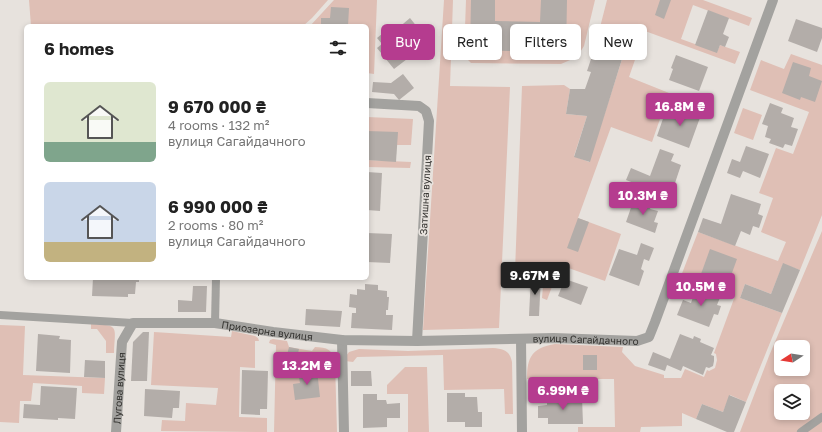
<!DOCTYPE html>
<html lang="en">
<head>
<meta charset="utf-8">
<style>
	body { margin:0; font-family:"Golos Text",sans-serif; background:#f6f6f6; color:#222; height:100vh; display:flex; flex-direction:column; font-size:15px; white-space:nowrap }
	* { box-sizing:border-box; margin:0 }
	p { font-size:13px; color:#767676 }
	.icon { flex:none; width:22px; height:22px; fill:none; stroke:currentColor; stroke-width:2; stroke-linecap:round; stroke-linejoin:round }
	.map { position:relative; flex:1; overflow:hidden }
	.sheet { position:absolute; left:24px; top:24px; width:345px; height:256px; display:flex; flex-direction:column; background:#fff; border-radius:6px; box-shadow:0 2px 6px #0003 }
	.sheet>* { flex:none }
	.top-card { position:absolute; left:381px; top:24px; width:380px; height:36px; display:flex; gap:8px }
	.needle { width:26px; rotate:258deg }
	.buttons { position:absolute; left:774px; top:340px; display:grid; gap:8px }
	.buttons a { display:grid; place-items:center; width:36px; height:36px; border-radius:6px; background:#fff; box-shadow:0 2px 6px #0003; font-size:20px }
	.price { position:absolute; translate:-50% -34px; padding:0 9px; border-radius:4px; background:#b53c8f; color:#fff; font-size:13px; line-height:26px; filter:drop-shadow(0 1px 2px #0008) }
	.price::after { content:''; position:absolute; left:50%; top:24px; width:12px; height:9px; margin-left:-6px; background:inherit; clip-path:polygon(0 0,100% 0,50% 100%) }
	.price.active { background:#222; color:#fff }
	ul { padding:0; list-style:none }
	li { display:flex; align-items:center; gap:12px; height:100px; padding:0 20px }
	li span { display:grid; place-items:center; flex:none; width:112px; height:80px; border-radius:6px; color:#555 }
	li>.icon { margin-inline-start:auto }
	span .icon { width:48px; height:48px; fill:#fffc; stroke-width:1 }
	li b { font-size:17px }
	h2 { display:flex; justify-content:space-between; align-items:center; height:48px; padding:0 20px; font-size:17px }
	.chip { padding:0 14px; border-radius:6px; background:#fff; box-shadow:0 2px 6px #0003; font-size:14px; line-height:36px }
	.chip.active { background:#b53c8f; color:#fff }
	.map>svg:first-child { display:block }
	.green { fill:#dfbfb5; fill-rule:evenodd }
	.building { fill:#b3ada9 }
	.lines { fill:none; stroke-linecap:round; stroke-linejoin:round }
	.lane { stroke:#a3a29f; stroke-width:8 }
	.street { stroke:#a3a29f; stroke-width:10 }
	.labels { text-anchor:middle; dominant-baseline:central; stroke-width:3.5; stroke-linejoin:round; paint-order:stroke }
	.street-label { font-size:10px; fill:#33322f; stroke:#e7e2dd }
</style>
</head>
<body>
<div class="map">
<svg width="822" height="432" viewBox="0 0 822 432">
	<rect width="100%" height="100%" fill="#e7e2dd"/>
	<!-- green -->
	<g class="green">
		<path d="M29,0H328L312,18L303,26H31Z"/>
		<path d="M334,0H377L374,74L367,73V26H310Z"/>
		<path d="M444,0H453L450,86L510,87L499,328L423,330Z"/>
		<path d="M466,0H595L584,46L577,57L561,64L471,63L464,56Z"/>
		<path d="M607,0H703L752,18L749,26L693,5L681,39L717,52L720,45L740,52L735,64L645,31L629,77L669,93L652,142L611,127L578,218L621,234L605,281L560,265L547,300L542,298L544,274L515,271L522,86L564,85L570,89L566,114L587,116L574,156L589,162L626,47L597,39Z"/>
		<path d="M791,54L822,65V215L800,270L783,264L771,294L745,284L740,298L782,313L746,402L730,395L723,412L702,404L696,419L682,413V426L641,427L640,432H578V427H615L614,379H527C527,357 532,348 555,344L623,347L622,352L635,366L664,375V378H681L685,369L704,377L707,370L709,371L715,368L717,360L716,354L714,353L735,296L681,276L698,232L778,261L786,242L761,232L773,198L759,193L776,148L793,154L809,112L750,90L761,60L784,69Z"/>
		<path d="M743,108L762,115L753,140L734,133Z"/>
		<path d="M367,117L413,119L411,145H397L367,131Z"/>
		<path d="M367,160L411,162L410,168L367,167Z"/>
		<path d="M822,231V432H740L769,356ZM781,347H803V369H781ZM781,391H803V413H781Z"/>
		<path d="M91,324C120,325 115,326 114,353H106V341L97,329H91Z"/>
		<path d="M0,325L25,326L23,375L105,378L104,394L82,393V386L33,383L31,401H20L19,423L0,422Z"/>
		<path d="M232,331L255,336L258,338L259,341H255V368L240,367L239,417L267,418V432L161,431L162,420L185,421L186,403L216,405L218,388L151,385L154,332L231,337Z"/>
		<path d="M273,339L287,341L289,347L312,351L315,347C327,347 333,350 335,362L337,432H274L276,345L269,343L270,340Z"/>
		<path d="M493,348C504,349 510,351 512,362L513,414H505L504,389L444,390L443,355L357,357L353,362L345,361L346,356L349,352L359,349L408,351Z"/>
		<path d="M405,367H427L429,432H408V394H387V385Z"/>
	</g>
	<!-- building -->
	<g class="building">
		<path d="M471,0H495V21L540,22L541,0H567L566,52L521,51V54H511V51L470,50Z"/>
		<path d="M660,0H671L664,19L655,15Z"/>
		<path d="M331,7L349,8L348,26H321V18H330Z"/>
		<path d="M708,10L729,18L723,34L729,37L725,47L720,45L717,53L695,45Z"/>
		<path d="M410,18L418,28L424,27L426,55L411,56L394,69L377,48L382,44L377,38L393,25L397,29Z"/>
		<path d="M796,19L822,28V38L817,52L788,41Z"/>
		<path d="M594,50L622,59L590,162L574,157L587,116L566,114L570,89H585L591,72L587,71Z"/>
		<path d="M676,55L708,67L699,91L669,80L673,69L671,68Z"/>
		<path d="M793,62L811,68L809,76L822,81L815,102L801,97L800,100L782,93Z"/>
		<path d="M403,74L414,88L399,100L394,94L372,92L373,82L391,83Z"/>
		<path d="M770,103L783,108L781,113L794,118L791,127L798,129L792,146L785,144L783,148L769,143L771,139L765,137L768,126L762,124Z"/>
		<path d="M687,107L702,112L689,148L657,136L666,110L684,116Z"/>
		<path d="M367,131L398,132L396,162L367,160Z"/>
		<path d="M746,146L769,154L760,178L743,171L740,178L727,173L732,159L740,162Z"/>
		<path d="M660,149L674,154L671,161L681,165L673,189L662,185L660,193L626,180L631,168L650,176Z"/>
		<path d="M367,172L382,173L380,211L367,210Z"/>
		<path d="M731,194L761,204L758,214L763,216L759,228L753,226L750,235L741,231L735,246L698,232L703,218L721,224Z"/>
		<path d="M641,200L652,204L650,209L658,211L654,222L658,223L655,233L626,222L633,202L639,204Z"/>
		<path d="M578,218L589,222L578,252L567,248Z"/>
		<path d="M367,233L392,234L390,263L367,262Z"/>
		<path d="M641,243L654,248L649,261L644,259L641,269L644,271L639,286L609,275L619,249L637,255Z"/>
		<path d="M710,249L737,259L728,284L701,274Z"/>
		<path d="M783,263L800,270L782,313L740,298L745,284L771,294Z"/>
		<path d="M531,275L541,276L539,316H529Z"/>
		<path d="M93,278H139V282H136L135,294H128V297L92,296Z"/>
		<path d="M565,279L588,287L581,305L558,296Z"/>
		<path d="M365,284L378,285V290L387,291V297H389L388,310H386V315H393L392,330L351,328L352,313H356V308L349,307L350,294L357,295V289L365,290Z"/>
		<path d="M193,286H207L206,312H178V300L192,301Z"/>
		<path d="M697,286L721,295L717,305L721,306L718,315L714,314L709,327L677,315L683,300L691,303Z"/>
		<path d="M306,309L342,311L340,327L305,325Z"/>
		<path d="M143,332H149L147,381H131L133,342Z"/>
		<path d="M38,334L60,336L59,339L71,340L70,373L36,371Z"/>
		<path d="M680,334L693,339L694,336L701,339L700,342L714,348L711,355L714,356V361L713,366L709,368L706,367L703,375L683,366L681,371L667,365L665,371L648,365L653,352L670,359Z"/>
		<path d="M289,347L299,349L295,366L285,363Z"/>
		<rect x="583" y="355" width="14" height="15"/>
		<path d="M85,360L105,361V378L84,377Z"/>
		<path d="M242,370L268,371L267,409H260V415L241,414Z"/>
		<path d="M317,370L320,397L295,400L293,384L300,383L298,372Z"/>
		<path d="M351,371H371L372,386H351Z"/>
		<path d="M41,386L77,388L75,419L58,418V420L23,418L24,404L40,405Z"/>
		<path d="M145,389L180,391L179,408H173L172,418L144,416Z"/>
		<path d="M447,393H465V397H477L478,412H482V427H465V422H447Z"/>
		<path d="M363,394H377V400H386L387,404L400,403V418H387V427L363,428Z"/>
		<path d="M729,395L746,402L734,432H727L696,419L702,404L723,412Z"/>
		<path d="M582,397L583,424H548V418H538V406L547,405V398Z"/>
	</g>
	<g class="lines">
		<!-- lane -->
		<g class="lane">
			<path d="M0,315L133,323"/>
			<path d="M215,323L216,278"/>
			<path d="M801,432L822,417"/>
		</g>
		<!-- street -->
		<g class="street">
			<path d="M367,103L419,106L426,111L429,121L417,341"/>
			<path d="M521,339L522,432"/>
			<path d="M342,340L344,432"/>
			<path id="s1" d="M116,432L122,342L133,323H215L273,332L342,340L417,341L554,338L637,341L649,337L655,322L773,0"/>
		</g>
	</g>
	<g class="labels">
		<!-- street labels -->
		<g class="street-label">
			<text transform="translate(425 195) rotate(-87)">Затишна вулиця</text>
			<text stroke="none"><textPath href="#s1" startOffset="247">Приозерна вулиця</textPath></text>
			<text stroke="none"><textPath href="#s1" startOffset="566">вулиця Сагайдачного</textPath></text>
			<text stroke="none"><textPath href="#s1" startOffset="44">Лугова вулиця</textPath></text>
		</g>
	</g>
</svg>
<div class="buttons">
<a><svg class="needle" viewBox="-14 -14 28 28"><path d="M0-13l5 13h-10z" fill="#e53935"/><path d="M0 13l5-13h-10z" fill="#767676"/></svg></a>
<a><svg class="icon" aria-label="layers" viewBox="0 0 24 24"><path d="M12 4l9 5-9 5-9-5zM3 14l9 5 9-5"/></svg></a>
</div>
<b class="price" style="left:680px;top:127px">16.8M ₴</b>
<b class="price" style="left:643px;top:216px">10.3M ₴</b>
<b class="price active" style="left:535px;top:296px">9.67M ₴</b>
<b class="price" style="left:701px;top:307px">10.5M ₴</b>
<b class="price" style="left:307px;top:386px">13.2M ₴</b>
<b class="price" style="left:563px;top:411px">6.99M ₴</b>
<div class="top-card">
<a class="chip active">Buy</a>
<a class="chip">Rent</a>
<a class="chip">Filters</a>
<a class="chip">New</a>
</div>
<section class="sheet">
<h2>6 homes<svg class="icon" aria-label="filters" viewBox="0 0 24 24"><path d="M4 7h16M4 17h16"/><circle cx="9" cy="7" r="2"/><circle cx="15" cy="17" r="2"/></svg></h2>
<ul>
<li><span style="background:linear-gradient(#dfe7d0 75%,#7fa58c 0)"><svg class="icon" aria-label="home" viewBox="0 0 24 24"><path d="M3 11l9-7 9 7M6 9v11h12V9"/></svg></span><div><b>9 670 000 ₴</b><p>4 rooms · 132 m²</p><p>вулиця Сагайдачного</p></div></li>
<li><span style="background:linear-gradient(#c9d6e8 75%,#c2b280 0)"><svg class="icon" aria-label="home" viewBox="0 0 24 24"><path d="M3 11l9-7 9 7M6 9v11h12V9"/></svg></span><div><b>6 990 000 ₴</b><p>2 rooms · 80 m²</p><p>вулиця Сагайдачного</p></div></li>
</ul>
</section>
</div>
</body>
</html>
